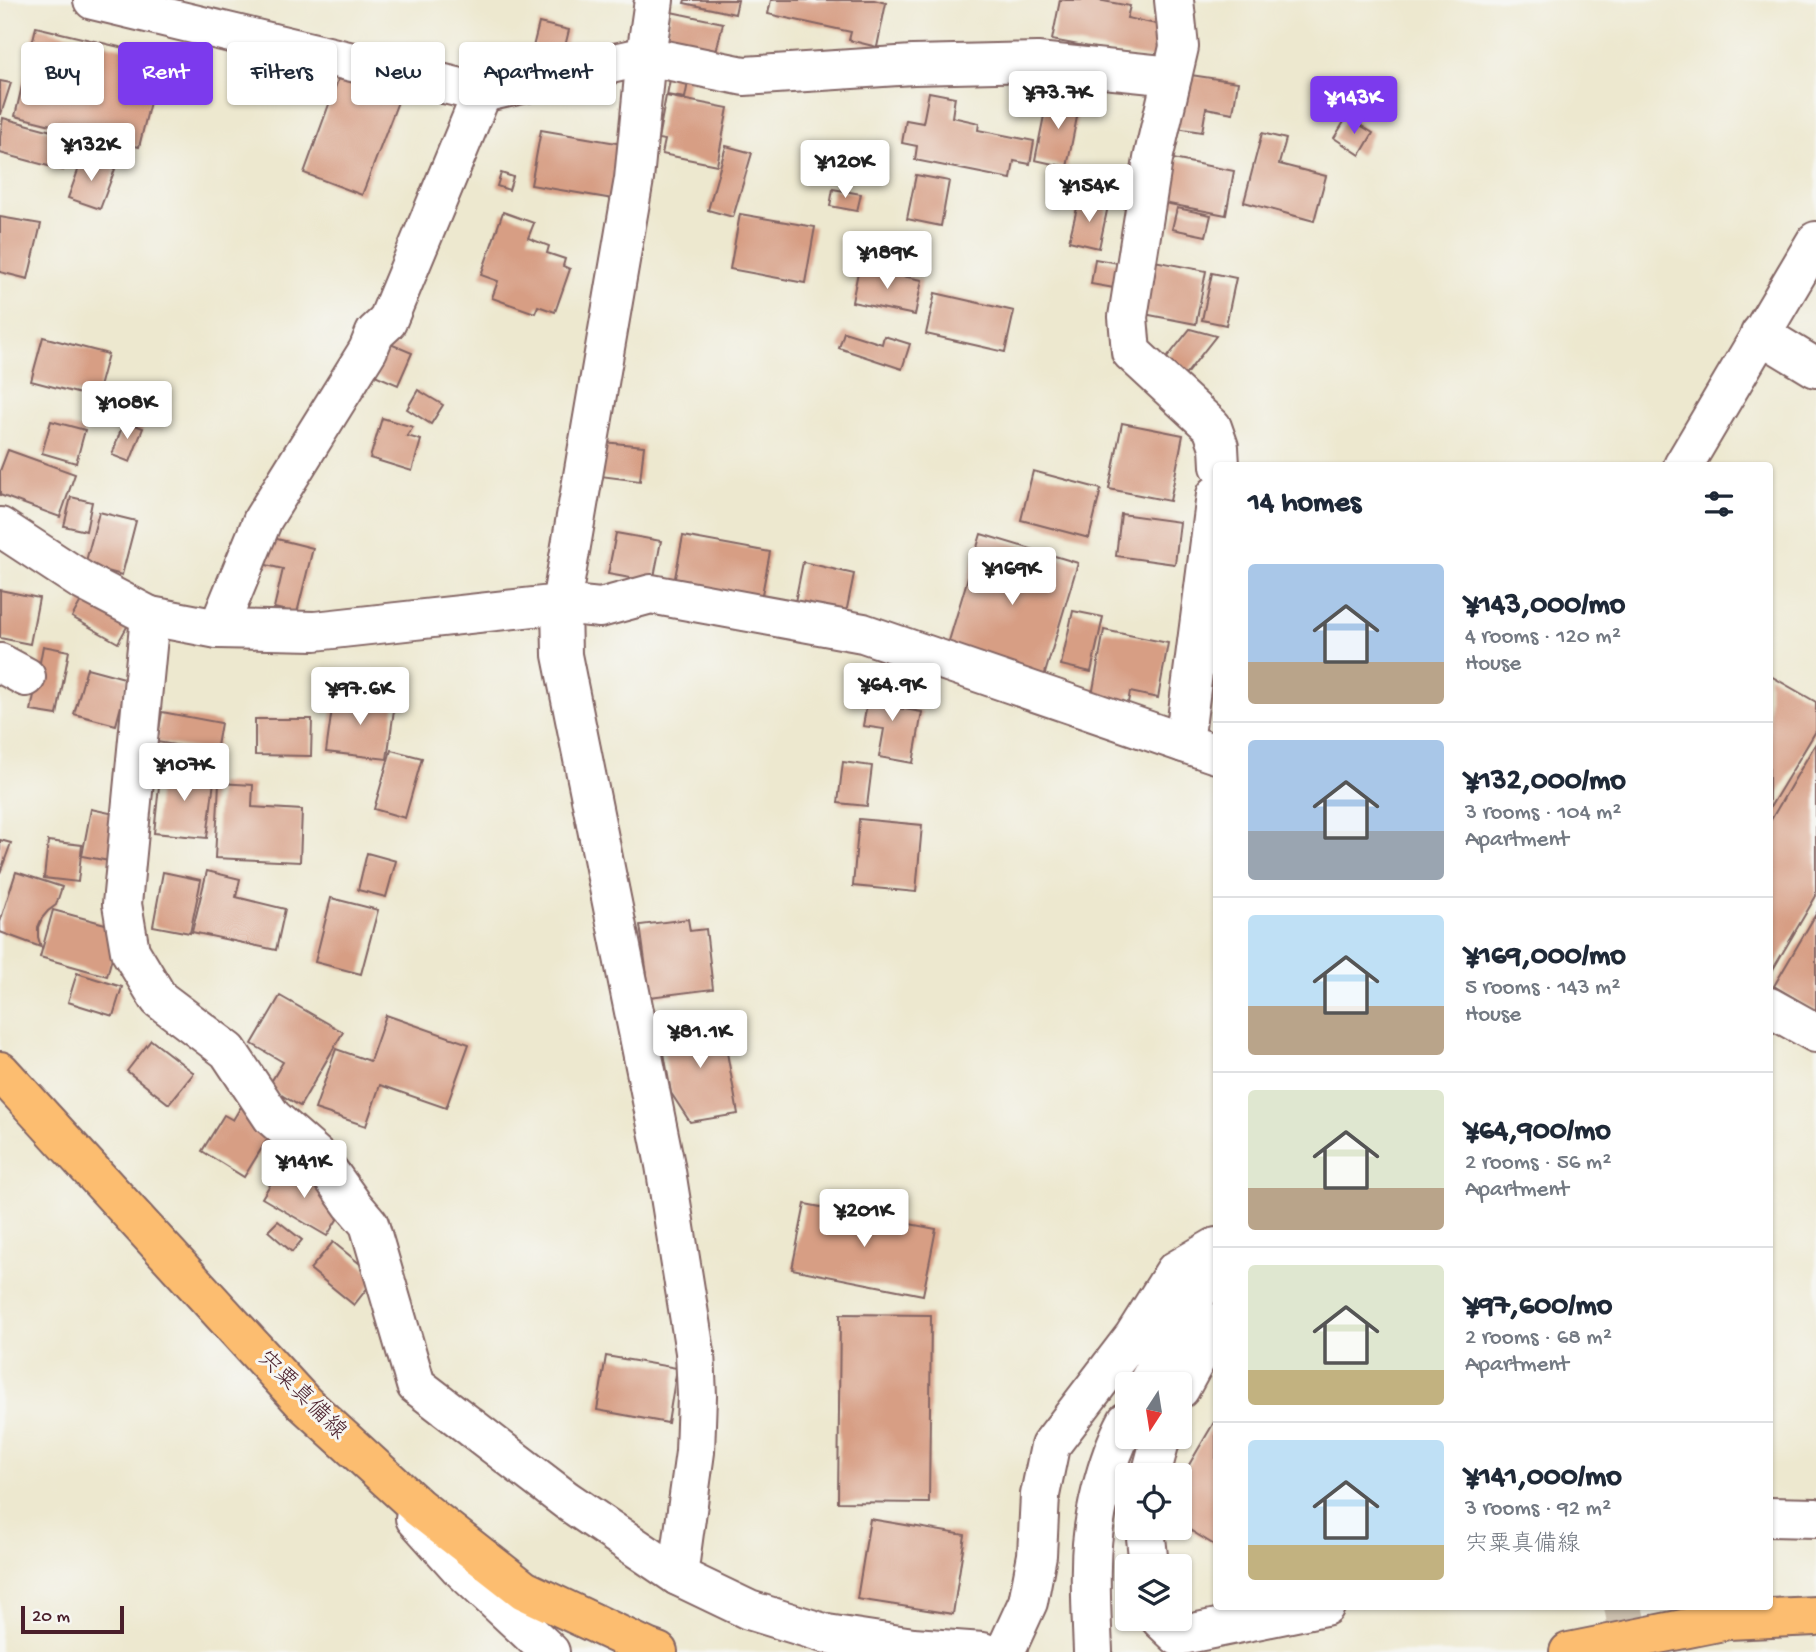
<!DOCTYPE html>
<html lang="en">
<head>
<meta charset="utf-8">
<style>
	body { margin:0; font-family:"Gochi Hand","Klee One",sans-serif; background:#f2f2f3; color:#1f2937; height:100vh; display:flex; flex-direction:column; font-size:26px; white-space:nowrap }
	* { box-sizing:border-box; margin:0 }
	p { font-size:23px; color:#747a83 }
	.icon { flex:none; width:38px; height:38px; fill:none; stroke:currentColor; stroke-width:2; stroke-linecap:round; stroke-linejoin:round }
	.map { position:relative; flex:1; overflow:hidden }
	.panel { position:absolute; left:1213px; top:462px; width:560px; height:1148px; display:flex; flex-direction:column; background:#fff; border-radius:7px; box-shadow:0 2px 5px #0004 }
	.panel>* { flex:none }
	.guide { position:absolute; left:21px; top:42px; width:665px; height:63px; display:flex; gap:14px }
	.needle { width:46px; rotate:192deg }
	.buttons { position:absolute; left:1115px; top:1372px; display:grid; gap:14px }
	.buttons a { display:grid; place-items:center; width:77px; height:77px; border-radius:7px; background:#fff; box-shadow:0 2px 5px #0004; font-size:35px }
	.scale { position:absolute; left:21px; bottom:18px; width:103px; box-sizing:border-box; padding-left:7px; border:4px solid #4a1f2b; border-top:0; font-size:19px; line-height:24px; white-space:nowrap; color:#4a1f2b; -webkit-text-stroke:5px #f6f6f2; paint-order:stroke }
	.price { position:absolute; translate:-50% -60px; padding:0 16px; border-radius:7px; background:#fff; color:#222; font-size:23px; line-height:46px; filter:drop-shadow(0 2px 4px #0008) }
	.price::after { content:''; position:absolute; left:50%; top:42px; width:21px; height:16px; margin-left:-10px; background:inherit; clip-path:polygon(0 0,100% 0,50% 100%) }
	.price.selected { background:#7c3aed; color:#fff }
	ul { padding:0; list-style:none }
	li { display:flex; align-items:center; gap:21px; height:175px; padding:0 35px }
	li+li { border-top:2px solid #e0e1e3 }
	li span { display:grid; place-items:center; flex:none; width:196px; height:140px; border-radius:7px; color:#555 }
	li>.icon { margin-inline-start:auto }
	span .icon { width:84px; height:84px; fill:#fffc; stroke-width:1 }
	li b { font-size:30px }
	h2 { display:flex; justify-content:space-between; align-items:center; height:84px; padding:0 35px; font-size:30px }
	.tag { padding:0 24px; border-radius:7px; background:#fff; box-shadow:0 2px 5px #0004; font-size:24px; line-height:63px }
	.tag.selected { background:#7c3aed; color:#fff }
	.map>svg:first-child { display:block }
	.building { fill:#d79e84 }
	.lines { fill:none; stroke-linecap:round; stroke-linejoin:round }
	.minor-tunnel { stroke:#ccc0ae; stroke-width:38; stroke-dasharray:38 19; stroke-linecap:butt }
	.minor-casing { stroke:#836564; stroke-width:42 }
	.major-casing { stroke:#836564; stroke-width:42 }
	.minor { stroke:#fff; stroke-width:38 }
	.major { stroke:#fcbd6f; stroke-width:38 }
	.labels { text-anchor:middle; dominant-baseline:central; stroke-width:6; stroke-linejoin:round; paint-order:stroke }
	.street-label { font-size:23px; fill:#4a1f2b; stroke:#f6f6f2 }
</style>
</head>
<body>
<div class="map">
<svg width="1816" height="1652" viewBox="0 0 1816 1652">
	<rect width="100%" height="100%" fill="#f6f6f2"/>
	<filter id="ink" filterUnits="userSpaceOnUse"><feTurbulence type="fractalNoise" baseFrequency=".0143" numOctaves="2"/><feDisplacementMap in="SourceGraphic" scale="14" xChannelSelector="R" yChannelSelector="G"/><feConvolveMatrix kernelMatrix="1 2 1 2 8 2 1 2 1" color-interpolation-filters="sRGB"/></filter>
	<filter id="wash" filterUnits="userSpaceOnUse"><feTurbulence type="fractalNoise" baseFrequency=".00686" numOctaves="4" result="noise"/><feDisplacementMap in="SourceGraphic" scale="28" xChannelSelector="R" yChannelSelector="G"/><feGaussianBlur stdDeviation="1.57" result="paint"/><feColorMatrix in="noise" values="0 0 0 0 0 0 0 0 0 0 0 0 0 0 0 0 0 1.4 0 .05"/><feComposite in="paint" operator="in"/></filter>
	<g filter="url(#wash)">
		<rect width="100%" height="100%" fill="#ede8cf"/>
		<g id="blocks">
			<!-- building -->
			<g class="building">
				<path d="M685,0H738L735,14L684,3Z"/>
				<path d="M771,0H874L886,3L877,47L849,40L851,32L768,14Z"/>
				<path d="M1060,0H1098L1130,6L1127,18L1166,26L1159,60L1052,40Z"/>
				<path d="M671,12L723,23L716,52L665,40Z"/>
				<path d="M539,23L569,30L563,55L533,47Z"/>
				<path d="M36,27L161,57L139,147L15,116Z"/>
				<path d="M672,69L690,72L685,98L667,95Z"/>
				<path d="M1184,74L1238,82L1233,113L1206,108L1202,132L1176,128Z"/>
				<path d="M339,77L399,99L362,195L304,173Z"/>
				<path d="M0,81L11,83L1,114H0Z"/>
				<path d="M929,92L955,97L952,117L979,123L978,130L1034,141L1030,164L1014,161L1011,179L915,160L917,146L902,143L906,120L923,123Z"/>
				<path d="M666,96L728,108L717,165L662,154L665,140L658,139Z"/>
				<path d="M1048,96L1080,102L1067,167L1035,160Z"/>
				<path d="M1347,117L1373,133L1360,155L1334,138Z"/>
				<path d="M3,118L70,136L63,170L0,153V137Z"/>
				<path d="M541,130L628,145L619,200L531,185Z"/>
				<path d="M1262,133L1286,139L1279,164L1326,176L1314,221L1244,202Z"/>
				<path d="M726,146L752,153L733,217L708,210Z"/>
				<path d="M83,157L115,169L100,209L68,198Z"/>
				<path d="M1173,159L1234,171L1226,215L1164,203Z"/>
				<path d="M501,173L513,177L509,190L497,186Z"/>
				<path d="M916,175L949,181L941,226L907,219Z"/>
				<path d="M833,189L861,194L857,211L830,206Z"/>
				<path d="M1079,200L1108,206L1099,248L1069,241Z"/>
				<path d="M1177,208L1211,215L1206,236L1172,229Z"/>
				<path d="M503,212L534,223L528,238L549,246L547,253L565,259L563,266L570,269L555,312L538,306L535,313L492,298L498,281L481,275Z"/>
				<path d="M740,214L815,227L805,283L730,269Z"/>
				<path d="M0,217L41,224L28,279L0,272Z"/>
				<path d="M1095,259L1124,264L1120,289L1091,284Z"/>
				<path d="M1149,260L1206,271L1196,324L1139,313Z"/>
				<path d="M859,267L922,280L915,315L852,302Z"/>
				<path d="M1212,273L1236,278L1226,325L1202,320Z"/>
				<path d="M935,293L1014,311L1005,352L926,334Z"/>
				<path d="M1190,329L1216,336L1179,383L1159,368Z"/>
				<path d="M844,332L882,344L884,336L910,344L902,369L839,348Z"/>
				<path d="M43,337L108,354L96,398L31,381Z"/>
				<path d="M376,338L412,353L398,385L363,370Z"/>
				<path d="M418,390L443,405L431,424L407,409Z"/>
				<path d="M382,418L413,427L407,436L421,440L412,471L370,458Z"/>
				<path d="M51,421L85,430L76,463L42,453Z"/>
				<path d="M124,421L143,428L130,462L112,455Z"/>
				<path d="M1122,423L1183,435L1170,501L1109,489Z"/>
				<path d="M603,442L644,446L640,481L600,476Z"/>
				<path d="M8,450L75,474L60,517L0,495V471Z"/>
				<path d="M1033,471L1101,489L1089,538L1021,520Z"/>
				<path d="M71,497L92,502L86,531L64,526Z"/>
				<path d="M99,512L136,521L122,575L85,565Z"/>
				<path d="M1121,514L1180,522L1175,564L1116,556Z"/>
				<path d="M616,533L661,541L653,582L608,574Z"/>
				<path d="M981,534L1078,563L1043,680L946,651Z"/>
				<path d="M265,536L313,548L297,613L274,608L283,569L258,563Z"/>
				<path d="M683,536L770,552L760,605L673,588Z"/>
				<path d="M803,562L854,574L845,618L794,607Z"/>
				<path d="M88,588L134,614L118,643L72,617Z"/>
				<path d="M0,590L39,598L30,644L0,638Z"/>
				<path d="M1073,611L1103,617L1091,672L1061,665Z"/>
				<path d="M1104,630L1168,643L1158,698L1130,692L1127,708L1091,701Z"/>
				<path d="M43,646L69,651L57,715L31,711Z"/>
				<path d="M87,668L128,679L116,725L74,714Z"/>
				<path d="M872,675L890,679L886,706L922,712L913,763L879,757L884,729L863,726Z"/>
				<path d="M1769,675L1816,702V731L1769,809Z"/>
				<path d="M334,694L395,703L387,759L326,752Z"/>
				<path d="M162,712L221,723L216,752L157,742Z"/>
				<path d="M255,719H312L311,756L255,755Z"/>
				<path d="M1816,743V896L1769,976V823Z"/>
				<path d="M391,750L422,758L405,818L374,809Z"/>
				<path d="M843,762L872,766L867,806L838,803Z"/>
				<path d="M161,767L215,773L207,838L154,833Z"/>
				<path d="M219,783L253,785L252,807L302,810L300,862L215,858Z"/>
				<path d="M91,809L119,815L109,861L82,856Z"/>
				<path d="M859,819L922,825L916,892L853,886Z"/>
				<path d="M0,840L11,843L0,873Z"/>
				<path d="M48,841L82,845L78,882L44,878Z"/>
				<path d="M367,853L396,861L386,897L358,890Z"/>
				<path d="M207,871L240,879L236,897L285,909L276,950L192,932Z"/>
				<path d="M16,872L62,887L56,905L48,911L42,918L38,927V937L41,947L0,932V922Z"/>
				<path d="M163,872L201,880L190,933L153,926Z"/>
				<path d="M331,898L378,910L361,974L315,962Z"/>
				<path d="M53,910L120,928L107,976L40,957Z"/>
				<path d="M1816,914V1011L1774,986Z"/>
				<path d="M688,919L690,931L706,929L713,989L650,997L640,925Z"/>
				<path d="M77,973L122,987L113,1016L68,1002Z"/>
				<path d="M280,996L343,1032L300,1106L268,1087L283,1062L252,1044Z"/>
				<path d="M386,1015L469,1044L446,1108L380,1085L366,1126L315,1109L336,1049L370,1061Z"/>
				<path d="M721,1019L738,1114L690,1122L671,1093L660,1030Z"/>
				<path d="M151,1040L194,1073L169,1104L127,1071Z"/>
				<path d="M242,1105L276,1125L244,1177L202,1151L224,1115L233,1120Z"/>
				<path d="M282,1165L347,1203L327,1236L262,1198Z"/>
				<path d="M805,1204L936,1229L923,1295L792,1269Z"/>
				<path d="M278,1221L302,1240L292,1252L268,1231Z"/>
				<path d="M333,1242L376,1277L354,1305L310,1269Z"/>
				<path d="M840,1314L931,1315L929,1503L838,1502Z"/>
				<path d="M606,1356L677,1368L668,1423L597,1410Z"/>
				<path d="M1216,1419V1546L1180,1524V1480Z"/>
				<path d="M870,1519L965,1535L953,1614L857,1599Z"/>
			</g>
		</g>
	</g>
	<g filter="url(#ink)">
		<use href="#blocks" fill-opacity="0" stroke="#836564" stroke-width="2"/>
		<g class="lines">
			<!-- minor-tunnel -->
			<path class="minor-tunnel" d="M1623,1606L1632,1652"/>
			<!-- minor casing -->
			<g class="minor-casing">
				<g id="minor">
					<path d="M93,0L482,93L646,56L744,76L913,65L1037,62L1172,76"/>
					<path d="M654,0L646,56L634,179L561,604L562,655L665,1165L695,1352L697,1396L695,1452L678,1576"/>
					<path d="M1174,0L1179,47L1153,159L1128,317L1131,352L1212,427L1219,447L1220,466"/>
					<path d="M1760,334L1816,368"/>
					<path d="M1683,466L1816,241"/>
					<path d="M0,527L81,580L150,616"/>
					<path d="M218,629L263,519L368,350L375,333L387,322L482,93"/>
					<path d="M0,663L26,677"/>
					<path d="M1184,743L1216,495"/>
					<path d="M1769,1007L1816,1033"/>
					<path d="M1147,1384L1216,1261"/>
					<path d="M1180,1389L1216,1323"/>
					<path d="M1151,1475L1161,1437"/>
					<path d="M1769,1517L1816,1518"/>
					<path d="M415,1518L459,1567L550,1652"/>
					<path d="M1145,1528L1149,1566"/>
					<path d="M1160,1619L1178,1636L1325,1606"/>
					<path d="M983,1652L913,1647L827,1634L749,1610L678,1576L566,1500L416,1385L369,1224L352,1204L320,1159L272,1117L228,1051L159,999L130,951L122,904L150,616L218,629L315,631L561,604L600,608L651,594L863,633L1216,754"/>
					<path d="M1005,1652L1028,1602L1037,1555L1040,1495L1050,1446L1134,1336L1175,1271L1216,1247"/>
					<path d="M1093,1652C1092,1623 1090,1595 1091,1566C1091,1522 1106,1460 1127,1421"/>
				</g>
			</g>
			<!-- major casing -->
			<g class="major-casing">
				<g id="major">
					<path d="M0,1071L304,1403L418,1507L524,1590L647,1648L658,1652"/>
					<path d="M1569,1652L1728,1620L1816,1616"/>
				</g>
			</g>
			<!-- minor -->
			<use href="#minor" class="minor"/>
			<!-- major -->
			<use href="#major" class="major"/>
		</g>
	</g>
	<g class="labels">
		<!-- street labels -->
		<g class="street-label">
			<text transform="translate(301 1396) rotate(45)">宍粟真備線</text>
		</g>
	</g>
</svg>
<div class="buttons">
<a><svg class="needle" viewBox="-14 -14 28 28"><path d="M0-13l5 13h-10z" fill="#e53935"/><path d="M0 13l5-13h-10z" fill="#747a83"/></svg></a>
<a><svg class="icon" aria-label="locate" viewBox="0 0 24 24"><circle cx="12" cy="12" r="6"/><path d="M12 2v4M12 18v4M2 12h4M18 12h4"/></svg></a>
<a><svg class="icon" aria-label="layers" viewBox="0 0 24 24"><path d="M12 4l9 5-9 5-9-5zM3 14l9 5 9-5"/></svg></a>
</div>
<div class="scale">20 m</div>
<b class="price" style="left:1058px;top:131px">¥73.7K</b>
<b class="price selected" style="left:1354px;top:136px">¥143K</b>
<b class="price" style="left:91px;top:183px">¥132K</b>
<b class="price" style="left:845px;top:200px">¥120K</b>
<b class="price" style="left:1089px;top:224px">¥154K</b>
<b class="price" style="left:887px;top:291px">¥189K</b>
<b class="price" style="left:127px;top:441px">¥108K</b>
<b class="price" style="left:1012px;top:607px">¥169K</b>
<b class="price" style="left:892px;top:723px">¥64.9K</b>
<b class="price" style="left:360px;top:727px">¥97.6K</b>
<b class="price" style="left:184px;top:803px">¥107K</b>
<b class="price" style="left:700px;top:1070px">¥81.1K</b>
<b class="price" style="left:304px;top:1200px">¥141K</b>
<b class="price" style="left:864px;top:1249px">¥201K</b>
<div class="guide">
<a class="tag">Buy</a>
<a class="tag selected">Rent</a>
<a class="tag">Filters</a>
<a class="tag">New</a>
<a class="tag">Apartment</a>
</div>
<section class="panel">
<h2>14 homes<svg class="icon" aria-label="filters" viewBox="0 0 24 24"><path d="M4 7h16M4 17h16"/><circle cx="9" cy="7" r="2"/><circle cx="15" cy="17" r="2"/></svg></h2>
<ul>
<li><span style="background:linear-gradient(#a9c7e8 70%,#b9a48a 0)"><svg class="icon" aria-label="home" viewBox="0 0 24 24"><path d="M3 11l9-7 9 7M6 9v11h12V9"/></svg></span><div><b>¥143,000/mo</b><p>4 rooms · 120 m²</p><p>House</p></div></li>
<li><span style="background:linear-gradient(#a9c7e8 65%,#9aa5b1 0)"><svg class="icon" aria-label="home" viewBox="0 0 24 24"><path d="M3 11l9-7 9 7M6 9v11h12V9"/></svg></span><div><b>¥132,000/mo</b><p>3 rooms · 104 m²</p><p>Apartment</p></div></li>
<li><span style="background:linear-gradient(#bfe0f5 65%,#b9a48a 0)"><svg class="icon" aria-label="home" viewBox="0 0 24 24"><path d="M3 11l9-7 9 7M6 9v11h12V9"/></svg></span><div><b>¥169,000/mo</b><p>5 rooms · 143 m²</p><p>House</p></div></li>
<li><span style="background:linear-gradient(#dfe7d0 70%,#b9a48a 0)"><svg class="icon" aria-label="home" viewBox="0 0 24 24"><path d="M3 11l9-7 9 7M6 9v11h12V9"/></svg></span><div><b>¥64,900/mo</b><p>2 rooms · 56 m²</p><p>Apartment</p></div></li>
<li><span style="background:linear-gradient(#dfe7d0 75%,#c2b280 0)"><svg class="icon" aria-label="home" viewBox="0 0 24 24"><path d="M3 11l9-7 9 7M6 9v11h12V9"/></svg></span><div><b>¥97,600/mo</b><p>2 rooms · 68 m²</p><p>Apartment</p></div></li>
<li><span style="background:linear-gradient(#bfe0f5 75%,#c2b280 0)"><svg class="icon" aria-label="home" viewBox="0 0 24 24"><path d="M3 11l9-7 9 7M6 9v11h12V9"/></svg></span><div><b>¥141,000/mo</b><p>3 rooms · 92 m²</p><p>宍粟真備線</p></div></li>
</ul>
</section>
</div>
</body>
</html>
